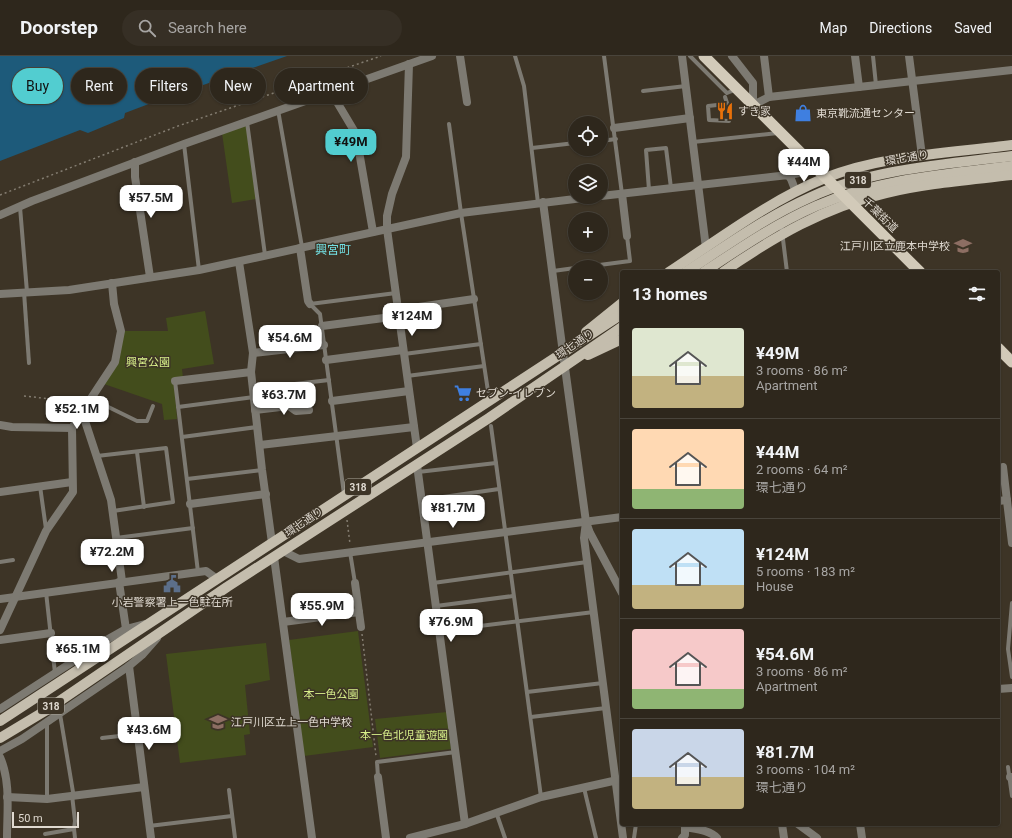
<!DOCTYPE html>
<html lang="en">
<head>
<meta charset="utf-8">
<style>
	body { margin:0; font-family:Roboto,"Noto Sans JP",sans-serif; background:#362f25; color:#f1f3f6; height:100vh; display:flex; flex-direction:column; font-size:15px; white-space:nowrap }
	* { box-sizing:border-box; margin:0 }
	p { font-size:13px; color:#a7a5a3 }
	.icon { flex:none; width:22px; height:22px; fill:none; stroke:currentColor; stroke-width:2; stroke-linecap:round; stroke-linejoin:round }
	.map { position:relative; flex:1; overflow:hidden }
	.drawer { position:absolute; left:620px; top:214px; width:380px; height:556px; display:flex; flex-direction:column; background:#2e271c; border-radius:4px; box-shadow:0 1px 3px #0004,0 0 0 1px #49443b }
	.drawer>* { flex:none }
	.top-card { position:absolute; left:12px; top:12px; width:380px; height:36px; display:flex; gap:8px }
	.buttons { position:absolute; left:568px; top:60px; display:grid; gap:8px }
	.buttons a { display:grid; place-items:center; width:40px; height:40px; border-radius:50%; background:#2e271c; box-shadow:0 1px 3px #0004,0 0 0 1px #49443b; font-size:20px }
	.scale { position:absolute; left:12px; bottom:10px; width:67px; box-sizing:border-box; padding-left:4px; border:2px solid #dfd9d0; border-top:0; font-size:11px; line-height:14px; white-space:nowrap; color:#dfd9d0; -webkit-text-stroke:3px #3d3426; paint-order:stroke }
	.price { position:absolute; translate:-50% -34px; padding:0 9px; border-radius:8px; background:#fff; color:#222; font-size:13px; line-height:26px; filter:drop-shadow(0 1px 2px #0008) }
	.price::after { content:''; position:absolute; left:50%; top:24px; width:12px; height:9px; margin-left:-6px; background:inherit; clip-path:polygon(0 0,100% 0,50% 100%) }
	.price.on { background:#52cdd0; color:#111 }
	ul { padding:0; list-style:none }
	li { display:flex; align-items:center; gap:12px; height:100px; padding:0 12px }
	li+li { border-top:1px solid #49443b }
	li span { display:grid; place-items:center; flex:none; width:112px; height:80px; border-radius:4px; color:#555 }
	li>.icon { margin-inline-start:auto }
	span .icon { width:48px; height:48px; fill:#fffc; stroke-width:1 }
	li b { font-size:17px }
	h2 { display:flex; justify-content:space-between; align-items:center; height:48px; padding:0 12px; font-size:17px }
	.pill { padding:0 14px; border-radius:18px; background:#2e271c; box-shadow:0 1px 3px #0004,0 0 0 1px #49443b; font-size:14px; line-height:36px }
	.pill.on { background:#52cdd0; color:#111 }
	header { display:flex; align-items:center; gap:24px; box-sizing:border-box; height:56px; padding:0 20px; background:#2e271c; border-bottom:1px solid #49443b }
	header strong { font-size:19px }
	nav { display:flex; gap:22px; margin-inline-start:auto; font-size:14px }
	.search { width:280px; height:36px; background:#362f25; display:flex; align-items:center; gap:10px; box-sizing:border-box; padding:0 14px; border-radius:22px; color:#a7a5a3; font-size:15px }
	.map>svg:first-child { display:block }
	.green { fill:#434d1c }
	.water { fill:#1d5a7a }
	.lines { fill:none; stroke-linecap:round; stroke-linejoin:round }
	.path { stroke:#847d71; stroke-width:1.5; stroke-dasharray:2 3; stroke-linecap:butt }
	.service { stroke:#7d7a72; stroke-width:4 }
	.minor { stroke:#7d7a72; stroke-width:8 }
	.tertiary { stroke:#7d7a72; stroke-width:8 }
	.primary { stroke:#c4bdad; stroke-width:10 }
	.trunk { stroke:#d2cab9; stroke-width:11 }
	.labels { text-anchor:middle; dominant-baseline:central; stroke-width:3; stroke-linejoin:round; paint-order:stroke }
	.shield { fill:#3d3426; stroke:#aea89d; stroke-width:1 }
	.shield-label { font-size:10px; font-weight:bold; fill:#dfd9d0 }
	.poi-label { font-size:11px; fill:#dfd9d0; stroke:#3d3426; text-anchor:start }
	.street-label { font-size:11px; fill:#dfd9d0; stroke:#3d3426 }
	.park-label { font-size:11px; fill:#d7ef89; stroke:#3d3426 }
	.neighbourhood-label { font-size:12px; fill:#72dee1; stroke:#3d3426 }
</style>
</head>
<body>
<header>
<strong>Doorstep</strong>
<div class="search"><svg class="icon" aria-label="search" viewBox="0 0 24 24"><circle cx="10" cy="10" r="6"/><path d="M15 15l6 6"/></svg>Search here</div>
<nav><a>Map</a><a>Directions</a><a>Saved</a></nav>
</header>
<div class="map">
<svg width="1012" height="782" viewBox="0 0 1012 782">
	<rect width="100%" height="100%" fill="#3d3426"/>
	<!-- green -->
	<g class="green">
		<path d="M246,68L256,143L232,147L222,77Z"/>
		<path d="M205,255L214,308L182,313L183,322L174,323L177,363L164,364L162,348L104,328L122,275H168L166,262Z"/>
		<path d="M358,575L373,691L304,700L289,584Z"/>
		<path d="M266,587L270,624L245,629L250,678L244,679L246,699L180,707L166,598Z"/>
		<path d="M447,656L451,693L380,702L375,663Z"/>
	</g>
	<!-- water -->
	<path class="water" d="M0,0H287L154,46L125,57L124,62L88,77L80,74L0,105Z"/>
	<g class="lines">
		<!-- path -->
		<g class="path">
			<path d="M324,19L328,29"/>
			<path d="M0,139L178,70L381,0"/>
			<path d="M24,340L78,346"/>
			<path d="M347,464L350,488"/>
			<path d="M362,578L376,700"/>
		</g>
		<!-- service -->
		<g class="service">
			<path d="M515,0L524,30L538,147"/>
			<path d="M604,0L622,138"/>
			<path d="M690,0L727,37L737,33"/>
			<path d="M873,0L876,29"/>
			<path d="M643,35L686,30"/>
			<path d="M725,41L727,47L726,48L708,50L709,64L729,65"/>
			<path d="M278,54L302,191"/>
			<path d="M247,66L265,199"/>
			<path d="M449,68L461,157L488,335"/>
			<path d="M601,85L616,83"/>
			<path d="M693,86L778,77"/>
			<path d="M184,88L199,214"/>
			<path d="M532,92L575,87"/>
			<path d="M649,134L646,94L666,92L671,132"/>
			<path d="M20,151L27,236"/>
			<path d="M781,167L787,216"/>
			<path d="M584,211L630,205L627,180"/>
			<path d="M553,215L575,212"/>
			<path d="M24,236L29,307"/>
			<path d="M310,248L320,258L344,438"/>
			<path d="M310,248L396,237"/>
			<path d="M404,298L481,288"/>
			<path d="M407,320L484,310"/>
			<path d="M175,325L198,516"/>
			<path d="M253,333L329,324"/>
			<path d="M92,343L137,365H147L153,350"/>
			<path d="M178,351L254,341"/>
			<path d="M491,370L541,741"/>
			<path d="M182,381L257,371"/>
			<path d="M137,396L144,451"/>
			<path d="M97,400L166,392L173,446L113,455"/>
			<path d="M418,416L496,407"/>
			<path d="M187,423L262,414"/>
			<path d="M40,430L46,473"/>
			<path d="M422,444L499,433"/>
			<path d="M116,482L193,472"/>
			<path d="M350,496L355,527"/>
			<path d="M0,506L13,504"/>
			<path d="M433,527L587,506"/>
			<path d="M46,536L55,617"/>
			<path d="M1012,547L1008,593L1012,621"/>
			<path d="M436,550L513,540"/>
			<path d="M439,575L594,556"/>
			<path d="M527,636L603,627"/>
			<path d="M60,658L73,736L72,739L75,765L74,773L75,782"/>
			<path d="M531,661L606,652"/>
			<path d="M102,682L137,678"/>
			<path d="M1008,711L1012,740"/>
			<path d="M378,721L377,706L456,696"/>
			<path d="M584,732L596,782"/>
			<path d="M229,734L235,782"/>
			<path d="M47,743V666"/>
			<path d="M496,756L505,782"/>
			<path d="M149,770L232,760"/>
			<path d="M45,778L74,773"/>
			<path d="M634,782L636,768"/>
		</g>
		<!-- minor -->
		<g class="minor">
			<path d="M460,0L467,46"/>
			<path d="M682,0L706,192"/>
			<path d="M732,0L753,27V49L769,41L1012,14"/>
			<path d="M764,0L769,41"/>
			<path d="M855,0L859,31"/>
			<path d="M909,0L922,100"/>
			<path d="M409,8L406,101L392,138L387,160V173L417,392"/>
			<path d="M331,36L356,78L373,176"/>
			<path d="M614,72L690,62"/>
			<path d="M135,106V121L150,221"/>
			<path d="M622,138L627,180"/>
			<path d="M543,146L563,297"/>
			<path d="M0,159L32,145L184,88L432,0"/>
			<path d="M300,192L308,245L310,248"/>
			<path d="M239,206L253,297L251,316L262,414L272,487"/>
			<path d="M112,227L114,248L121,275L115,306L82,356L111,444L122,525"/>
			<path d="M398,254L474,243"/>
			<path d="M322,270L399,260"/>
			<path d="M253,297L324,289"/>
			<path d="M326,304L403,294"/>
			<path d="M175,325L251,316"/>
			<path d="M332,345L409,335"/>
			<path d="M255,354L289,350L296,355L309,354"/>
			<path d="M0,369L12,371L72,372"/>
			<path d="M260,389L414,371"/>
			<path d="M417,409L465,768"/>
			<path d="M1003,411L1012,487"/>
			<path d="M0,436L72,426"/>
			<path d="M998,445L1007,444"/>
			<path d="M190,448L266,438"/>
			<path d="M586,466L584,482L623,782"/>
			<path d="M283,495L299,503L622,461"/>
			<path d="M274,501L312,782"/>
			<path d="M119,526L126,573"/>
			<path d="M355,527L361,571"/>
			<path d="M0,543L206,515L217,523"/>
			<path d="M283,566L359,556"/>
			<path d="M0,574L46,475L73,436L72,372L82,356"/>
			<path d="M0,584L51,577"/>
			<path d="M129,610L151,782"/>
			<path d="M0,653L103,586L126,573L145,568"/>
			<path d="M0,695L22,683L129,610L142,599L157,582"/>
			<path d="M378,721L386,782"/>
			<path d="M1010,721H1012"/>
			<path d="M7,741L47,743L144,731"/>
			<path d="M684,768L685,771C695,773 710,774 717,782"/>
			<path d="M782,768L784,782"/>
			<path d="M860,768L862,782"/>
			<path d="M410,782L465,768L541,741L622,723"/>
			<path d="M682,782L685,779V771"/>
		</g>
		<!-- tertiary -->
		<g class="tertiary">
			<path d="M788,119L817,114"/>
			<path d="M601,140L788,119L791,123L796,136"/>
			<path d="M0,238L69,234L199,214L461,157L591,141"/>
			<path d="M563,297L586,466L590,477L622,537"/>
			<path d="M998,633L1012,632"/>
			<path d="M0,701C11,726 7,756 7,782"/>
			<path d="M798,768L817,782"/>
		</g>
		<!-- primary -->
		<g class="primary">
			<path d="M669,216C719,183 769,145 825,122C882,99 951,97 1012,89"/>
			<path d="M686,216C727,189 766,161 811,141C871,113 947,108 1012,100"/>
			<path d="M704,216C740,192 777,167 816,150C878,123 946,118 1012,110"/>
			<path d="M723,216C774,181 824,151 886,137C927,127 970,124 1012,119"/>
			<path d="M586,276L622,247"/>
			<path d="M588,299L622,283"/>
			<path d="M0,665L622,258"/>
			<path d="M0,682L45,655L227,531L489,362L622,271"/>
		</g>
		<!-- trunk -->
		<g class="trunk">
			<path d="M704,0L920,216"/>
			<path d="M998,292L1012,306"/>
		</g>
	</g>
	<!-- icons -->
	<defs>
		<g id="restaurant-bare" transform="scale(1.38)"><path d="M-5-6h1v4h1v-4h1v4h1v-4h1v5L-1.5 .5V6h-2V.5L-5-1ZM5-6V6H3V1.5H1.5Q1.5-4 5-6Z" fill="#e8710a" stroke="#3d3426" stroke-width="2.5" paint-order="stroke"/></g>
		<g id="shop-bare" transform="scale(1.38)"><path d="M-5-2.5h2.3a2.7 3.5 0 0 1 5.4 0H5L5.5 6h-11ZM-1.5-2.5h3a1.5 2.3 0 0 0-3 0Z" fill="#3f7fe0" stroke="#3d3426" stroke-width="2.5" paint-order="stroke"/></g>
		<g id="school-bare" transform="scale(1.38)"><path d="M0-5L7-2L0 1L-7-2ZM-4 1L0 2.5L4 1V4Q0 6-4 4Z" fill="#8d6e63" stroke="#3d3426" stroke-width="2.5" paint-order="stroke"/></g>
		<g id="supermarket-bare" transform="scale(1.38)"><path d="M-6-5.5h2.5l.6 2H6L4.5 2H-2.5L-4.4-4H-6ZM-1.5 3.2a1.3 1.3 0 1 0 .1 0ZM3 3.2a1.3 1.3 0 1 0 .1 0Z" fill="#3f7fe0" stroke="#3d3426" stroke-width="2.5" paint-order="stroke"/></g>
		<g id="civic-bare" transform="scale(1.38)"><path d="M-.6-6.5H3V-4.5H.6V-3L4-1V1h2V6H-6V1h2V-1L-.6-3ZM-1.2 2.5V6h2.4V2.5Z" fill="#5c6f8a" stroke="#3d3426" stroke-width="2.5" paint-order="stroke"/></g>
	</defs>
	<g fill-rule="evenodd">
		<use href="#restaurant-bare" x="725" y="55"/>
		<use href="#shop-bare" x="803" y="57"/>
		<use href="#school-bare" x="963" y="190"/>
		<use href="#supermarket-bare" x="463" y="337"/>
		<use href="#civic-bare" x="172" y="528"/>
		<use href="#school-bare" x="218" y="666"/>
	</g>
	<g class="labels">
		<!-- shield labels -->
		<g class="shield">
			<rect x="845" y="116" width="26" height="16" rx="3"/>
			<rect x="345" y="423" width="26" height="16" rx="3"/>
			<rect x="38" y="642" width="26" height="16" rx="3"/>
		</g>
		<g class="shield-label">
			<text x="858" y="124">318</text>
			<text x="358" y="431">318</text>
			<text x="51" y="650">318</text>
		</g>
		<!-- poi labels -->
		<g class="poi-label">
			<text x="738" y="55">すき家</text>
			<text x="816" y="57">東京靴流通センター</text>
			<text x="950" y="190" text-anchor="end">江戸川区立鹿本中学校</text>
			<text x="476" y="337">セブン-イレブン</text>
			<text x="172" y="546" text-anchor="middle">小岩警察署上一色駐在所</text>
			<text x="231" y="666">江戸川区立上一色中学校</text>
		</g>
		<!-- street labels -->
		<g class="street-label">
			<text transform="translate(907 102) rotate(-10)">環七通り</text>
			<text transform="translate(880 159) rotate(44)">千葉街道</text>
			<text transform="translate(575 288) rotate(-34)">環七通り</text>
			<text transform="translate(304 466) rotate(-34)">環七通り</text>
		</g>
		<!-- park labels -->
		<g class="park-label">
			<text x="148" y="306">興宮公園</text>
			<text x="331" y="638">本一色公園</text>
			<text x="404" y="679">本一色北児童遊園</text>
		</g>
		<!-- neighbourhood labels -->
		<g class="neighbourhood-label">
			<text x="333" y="194">興宮町</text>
		</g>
	</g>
</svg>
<div class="buttons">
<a><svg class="icon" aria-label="locate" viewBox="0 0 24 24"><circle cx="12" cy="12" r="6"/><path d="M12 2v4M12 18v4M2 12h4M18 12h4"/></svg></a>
<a><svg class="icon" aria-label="layers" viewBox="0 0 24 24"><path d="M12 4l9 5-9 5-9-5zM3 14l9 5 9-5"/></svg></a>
<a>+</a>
<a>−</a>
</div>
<div class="scale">50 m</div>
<b class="price on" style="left:351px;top:107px">¥49M</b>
<b class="price" style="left:804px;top:127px">¥44M</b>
<b class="price" style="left:151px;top:163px">¥57.5M</b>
<b class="price" style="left:412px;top:281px">¥124M</b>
<b class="price" style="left:290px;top:303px">¥54.6M</b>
<b class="price" style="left:284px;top:360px">¥63.7M</b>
<b class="price" style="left:77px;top:374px">¥52.1M</b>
<b class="price" style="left:453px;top:473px">¥81.7M</b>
<b class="price" style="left:112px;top:517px">¥72.2M</b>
<b class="price" style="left:322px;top:571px">¥55.9M</b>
<b class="price" style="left:451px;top:587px">¥76.9M</b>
<b class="price" style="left:78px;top:614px">¥65.1M</b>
<b class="price" style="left:149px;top:695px">¥43.6M</b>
<div class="top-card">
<a class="pill on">Buy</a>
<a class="pill">Rent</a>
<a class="pill">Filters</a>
<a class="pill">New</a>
<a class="pill">Apartment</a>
</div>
<section class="drawer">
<h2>13 homes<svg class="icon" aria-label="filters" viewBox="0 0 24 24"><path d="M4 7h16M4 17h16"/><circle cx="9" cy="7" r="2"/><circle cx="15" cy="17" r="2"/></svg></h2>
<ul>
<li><span style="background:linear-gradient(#dfe7d0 60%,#c2b280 0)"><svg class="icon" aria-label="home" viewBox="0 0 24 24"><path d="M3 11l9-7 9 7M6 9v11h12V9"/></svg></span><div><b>¥49M</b><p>3 rooms · 86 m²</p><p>Apartment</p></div></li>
<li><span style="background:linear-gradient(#ffd9b3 75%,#8fb573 0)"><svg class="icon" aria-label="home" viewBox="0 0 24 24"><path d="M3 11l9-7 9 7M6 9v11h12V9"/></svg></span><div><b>¥44M</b><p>2 rooms · 64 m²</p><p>環七通り</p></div></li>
<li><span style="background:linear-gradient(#bfe0f5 70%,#c2b280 0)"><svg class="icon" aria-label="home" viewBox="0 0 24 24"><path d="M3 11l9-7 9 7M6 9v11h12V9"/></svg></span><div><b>¥124M</b><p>5 rooms · 183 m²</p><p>House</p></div></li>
<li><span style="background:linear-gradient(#f6c9c9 75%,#8fb573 0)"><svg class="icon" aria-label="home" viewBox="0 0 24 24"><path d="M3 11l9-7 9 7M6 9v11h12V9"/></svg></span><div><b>¥54.6M</b><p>3 rooms · 86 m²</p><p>Apartment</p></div></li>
<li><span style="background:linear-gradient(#c9d6e8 60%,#c2b280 0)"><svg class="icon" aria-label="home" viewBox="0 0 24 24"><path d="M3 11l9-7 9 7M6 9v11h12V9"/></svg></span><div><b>¥81.7M</b><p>3 rooms · 104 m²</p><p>環七通り</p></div></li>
</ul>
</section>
</div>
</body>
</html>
